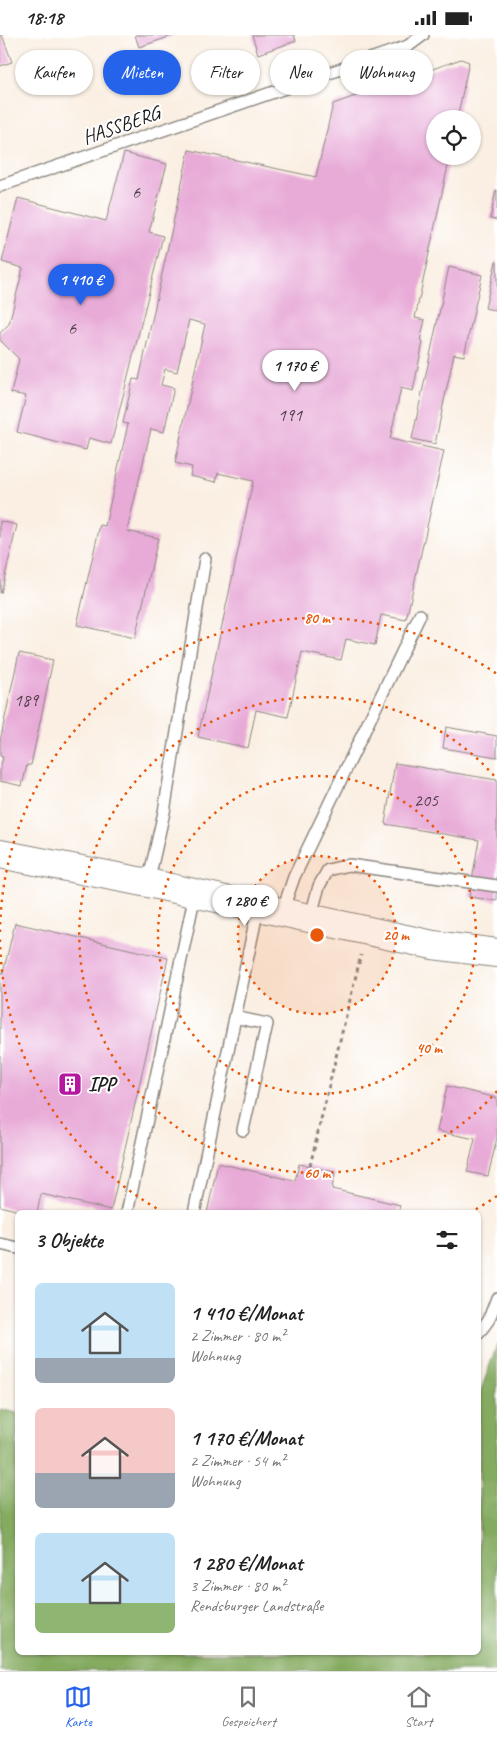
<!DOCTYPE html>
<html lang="de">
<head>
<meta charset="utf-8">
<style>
	body { margin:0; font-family:Caveat,sans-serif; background:#f2f2f2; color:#222; height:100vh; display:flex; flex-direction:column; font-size:19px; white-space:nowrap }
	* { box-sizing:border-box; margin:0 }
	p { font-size:16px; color:#767676 }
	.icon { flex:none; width:28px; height:28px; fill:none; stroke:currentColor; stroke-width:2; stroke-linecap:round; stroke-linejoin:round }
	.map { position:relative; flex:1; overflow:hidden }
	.panel { position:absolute; left:15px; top:1175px; width:466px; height:445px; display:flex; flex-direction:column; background:#fff; border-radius:8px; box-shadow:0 1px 4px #0004 }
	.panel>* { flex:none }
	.hud { position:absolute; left:15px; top:15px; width:468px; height:45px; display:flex; gap:10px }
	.controls { position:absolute; left:426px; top:75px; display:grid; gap:10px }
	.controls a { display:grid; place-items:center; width:55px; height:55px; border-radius:50%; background:#fff; box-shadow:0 1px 4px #0004; font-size:25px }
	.price { position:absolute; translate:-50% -42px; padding:0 11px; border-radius:18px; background:#fff; color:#222; font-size:16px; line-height:32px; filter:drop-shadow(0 1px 2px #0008) }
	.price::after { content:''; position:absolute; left:50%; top:30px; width:15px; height:11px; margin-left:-8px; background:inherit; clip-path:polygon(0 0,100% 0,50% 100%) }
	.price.active { background:#2563eb; color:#fff }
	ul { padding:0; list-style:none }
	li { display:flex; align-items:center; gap:15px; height:125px; padding:0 20px }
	li span { display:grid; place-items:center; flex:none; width:140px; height:100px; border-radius:8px; color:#555 }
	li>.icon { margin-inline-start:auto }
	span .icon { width:60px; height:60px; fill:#fffc; stroke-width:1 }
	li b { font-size:21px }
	h2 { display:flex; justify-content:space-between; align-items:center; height:60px; padding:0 20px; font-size:21px }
	.pill { padding:0 18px; border-radius:22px; background:#fff; box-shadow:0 1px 4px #0004; font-size:18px; line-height:45px }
	.pill.active { background:#2563eb; color:#fff }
	.status { display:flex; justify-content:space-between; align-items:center; height:35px; padding:0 25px; background:#fff; direction:ltr }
	.status svg { height:14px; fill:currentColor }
	.tabs { display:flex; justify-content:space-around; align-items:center; height:70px; border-top:1px solid #e0e0e0; background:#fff; font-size:14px; color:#767676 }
	.tabs a { display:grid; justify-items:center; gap:2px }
	.tabs .active { color:#2563eb }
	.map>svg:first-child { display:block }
	.forest { fill:#85ab60; stroke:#50643e }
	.building { fill:#e8abd8 }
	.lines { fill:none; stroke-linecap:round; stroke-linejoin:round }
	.service-casing { stroke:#8b867f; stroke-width:14 }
	.tertiary-casing { stroke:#8b867f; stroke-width:30 }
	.path { stroke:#8b867f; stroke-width:3; stroke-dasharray:4 4; stroke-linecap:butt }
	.service { stroke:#fff; stroke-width:11 }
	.tertiary { stroke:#fff; stroke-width:28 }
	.ring { fill:none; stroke:#e8590c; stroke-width:2.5; stroke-dasharray:2.5 5 }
	.labels { text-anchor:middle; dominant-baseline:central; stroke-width:4; stroke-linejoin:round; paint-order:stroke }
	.number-label { font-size:18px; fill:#4f404b }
	.street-label { font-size:20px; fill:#1c1c1c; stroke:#fff }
	.poi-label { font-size:20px; font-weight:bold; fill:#1c1c1c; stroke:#fff; text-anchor:start }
	.centre { fill:#e8590c; stroke:#fff; stroke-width:2.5 }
	.ring-label { font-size:15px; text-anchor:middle; font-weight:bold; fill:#e8590c; stroke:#fff; stroke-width:4; stroke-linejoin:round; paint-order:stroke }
</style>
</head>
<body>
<div class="status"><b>18:18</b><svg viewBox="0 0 49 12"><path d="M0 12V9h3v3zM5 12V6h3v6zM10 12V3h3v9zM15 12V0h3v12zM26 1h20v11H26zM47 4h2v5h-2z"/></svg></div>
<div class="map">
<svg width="497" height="1636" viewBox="0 0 497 1636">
	<rect width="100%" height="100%" fill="#fff"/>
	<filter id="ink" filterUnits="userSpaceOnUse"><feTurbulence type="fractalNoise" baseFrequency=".02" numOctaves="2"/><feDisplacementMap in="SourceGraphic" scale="10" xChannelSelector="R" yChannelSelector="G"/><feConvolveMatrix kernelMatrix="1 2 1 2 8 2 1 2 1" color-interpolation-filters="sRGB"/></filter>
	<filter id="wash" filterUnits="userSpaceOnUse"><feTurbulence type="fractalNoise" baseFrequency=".0096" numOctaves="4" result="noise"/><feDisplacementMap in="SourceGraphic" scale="20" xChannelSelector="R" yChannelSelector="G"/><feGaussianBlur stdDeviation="1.12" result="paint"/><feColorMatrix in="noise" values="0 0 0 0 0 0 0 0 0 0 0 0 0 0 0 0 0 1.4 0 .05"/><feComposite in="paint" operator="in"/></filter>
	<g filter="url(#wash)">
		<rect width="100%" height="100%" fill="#faefe2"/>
		<!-- forest -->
		<path class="forest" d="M497,1309V1636H0V1374L17,1378L18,1618H479V1361Z"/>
		<g id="blocks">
			<!-- building -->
			<g class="building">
				<path d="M0,0H2L12,27L0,31Z"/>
				<path d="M135,0H175L139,12Z"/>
				<path d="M252,0H294L296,6L258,19Z"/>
				<path d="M461,24L469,27L457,84H435V121H450L415,283L425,285L420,306L423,307L413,356L401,353L390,404L444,416L406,585L381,580L375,610L346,604L341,625L302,617L288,682L256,675L248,713L198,702L253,446L218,438L216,447L190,441L192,432L175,428L205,289L189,285L177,337L165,334L161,350L174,353L164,397L151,394L127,496L158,503L135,603L77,590L100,490L105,491L128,389L123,388L133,344L139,345L189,115L316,142L333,69Z"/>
				<path d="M124,118L167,129L149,197L163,201L111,409L89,403L86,415L17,397L26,361L11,358L19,324L0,305V298L9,289L23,233L2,227L18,163L106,186Z"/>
				<path d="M496,155H497V185L490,184Z"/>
				<path d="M496,226H497V276L485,273Z"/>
				<path d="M449,232L482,240L464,321L454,319L435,409L412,404Z"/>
				<path d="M0,486L17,490L1,558H0Z"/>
				<path d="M19,618L53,625L31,730H27L22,751L0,746V734L3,722L0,721V706Z"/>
				<path d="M446,692L497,701V722L443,713Z"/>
				<path d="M395,728L497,745V866L469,862L479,805L385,789Z"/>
				<path d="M15,888L168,923L111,1175L41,1159L37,1178H27L0,1171V938H3Z"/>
				<path d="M447,1051L497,1063V1103L488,1141L467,1137L475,1104L437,1096Z"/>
				<path d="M218,1128L295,1146L299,1129L335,1137L332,1154L400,1170L398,1178H207Z"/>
			</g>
		</g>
	</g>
	<g filter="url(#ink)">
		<use href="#blocks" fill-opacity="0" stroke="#8b867f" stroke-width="1"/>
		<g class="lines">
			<!-- service casing -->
			<g class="service-casing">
				<g id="service">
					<path d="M0,151L408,11L423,0"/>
					<path d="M148,848L164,777L205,524"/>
					<path d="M282,877L294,842L420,580"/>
					<path d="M310,884L319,851L328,835L349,830L497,851"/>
					<path d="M234,982L267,989L243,1095"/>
					<path d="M127,1178L195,859"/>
					<path d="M194,1178L258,873"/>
					<path d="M0,1209L18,1213"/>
					<path d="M479,1298L489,1284L497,1263"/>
				</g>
			</g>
			<!-- tertiary casing -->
			<g class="tertiary-casing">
				<path id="tertiary" d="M0,819L148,848L433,910L497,918"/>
			</g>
			<!-- path -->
			<path class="path" d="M310,1131L331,1042L361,920"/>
			<!-- service -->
			<use href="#service" class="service"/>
			<!-- tertiary -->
			<use href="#tertiary" class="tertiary"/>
		</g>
	</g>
	<!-- distance rings -->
	<circle cx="317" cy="900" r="79" fill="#e8590c" fill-opacity=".12"/>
	<g class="ring">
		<circle cx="317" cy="900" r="79"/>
		<circle cx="317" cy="900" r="159"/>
		<path d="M497 1056A238 238 0 1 1 497 744"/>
		<path d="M497 1161A317 317 0 0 1 471 1177M163 1177A317 317 0 0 1 0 903M0 897A317 317 0 0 1 497 639"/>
	</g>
	<!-- icons -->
	<defs>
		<g id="building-square" transform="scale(1.25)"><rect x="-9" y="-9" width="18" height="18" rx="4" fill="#b5179e" stroke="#fff"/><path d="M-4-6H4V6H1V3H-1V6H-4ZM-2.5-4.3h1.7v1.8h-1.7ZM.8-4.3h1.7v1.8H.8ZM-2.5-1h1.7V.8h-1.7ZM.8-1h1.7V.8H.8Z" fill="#fff"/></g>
	</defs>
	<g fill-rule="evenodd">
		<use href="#building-square" x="70" y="1049"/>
	</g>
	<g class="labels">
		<!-- number labels -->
		<g class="number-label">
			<text x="136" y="157">6</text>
			<text x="72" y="293">6</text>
			<text x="290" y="380">191</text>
			<text x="26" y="665">189</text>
			<text x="426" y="765">205</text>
		</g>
		<!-- street labels -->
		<g class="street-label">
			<text transform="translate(121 90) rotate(-19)">HASSBERG</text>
		</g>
		<!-- poi labels -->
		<g class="poi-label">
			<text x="88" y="1049">IPP</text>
		</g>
	</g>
	<circle cx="317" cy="900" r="8" class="centre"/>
	<g class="ring-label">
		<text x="317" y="588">80 m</text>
		<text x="396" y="905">20 m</text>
		<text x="429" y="1018">40 m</text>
		<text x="317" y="1143">60 m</text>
	</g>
</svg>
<div class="controls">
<a><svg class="icon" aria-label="locate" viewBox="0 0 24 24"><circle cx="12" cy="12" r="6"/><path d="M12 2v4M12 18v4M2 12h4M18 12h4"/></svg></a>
</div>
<b class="price active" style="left:81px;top:271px">1 410 €</b>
<b class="price" style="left:295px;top:357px">1 170 €</b>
<b class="price" style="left:245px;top:892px">1 280 €</b>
<div class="hud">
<a class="pill">Kaufen</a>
<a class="pill active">Mieten</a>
<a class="pill">Filter</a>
<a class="pill">Neu</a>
<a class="pill">Wohnung</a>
</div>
<section class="panel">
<h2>3 Objekte<svg class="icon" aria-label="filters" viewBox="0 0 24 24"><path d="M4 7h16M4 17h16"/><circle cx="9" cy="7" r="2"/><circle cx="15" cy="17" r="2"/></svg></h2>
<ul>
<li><span style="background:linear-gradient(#bfe0f5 75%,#9aa5b1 0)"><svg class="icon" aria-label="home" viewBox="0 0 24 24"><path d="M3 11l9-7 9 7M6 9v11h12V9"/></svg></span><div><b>1 410 €/Monat</b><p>2 Zimmer · 80 m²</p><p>Wohnung</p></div></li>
<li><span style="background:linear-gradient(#f6c9c9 65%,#9aa5b1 0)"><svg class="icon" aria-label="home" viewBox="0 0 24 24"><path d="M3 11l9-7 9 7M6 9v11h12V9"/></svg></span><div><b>1 170 €/Monat</b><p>2 Zimmer · 54 m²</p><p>Wohnung</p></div></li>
<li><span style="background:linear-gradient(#bfe0f5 70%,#8fb573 0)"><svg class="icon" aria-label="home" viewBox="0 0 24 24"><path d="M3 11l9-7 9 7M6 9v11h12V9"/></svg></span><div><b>1 280 €/Monat</b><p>3 Zimmer · 80 m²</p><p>Rendsburger Landstraße</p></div></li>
</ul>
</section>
</div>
<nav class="tabs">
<a class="active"><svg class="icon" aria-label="map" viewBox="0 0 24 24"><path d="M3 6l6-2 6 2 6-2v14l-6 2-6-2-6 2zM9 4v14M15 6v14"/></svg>Karte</a>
<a><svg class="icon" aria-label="saved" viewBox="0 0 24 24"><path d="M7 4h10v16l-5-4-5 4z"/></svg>Gespeichert</a>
<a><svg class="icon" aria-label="home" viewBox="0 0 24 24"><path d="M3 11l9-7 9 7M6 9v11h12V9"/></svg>Start</a>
</nav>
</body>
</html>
